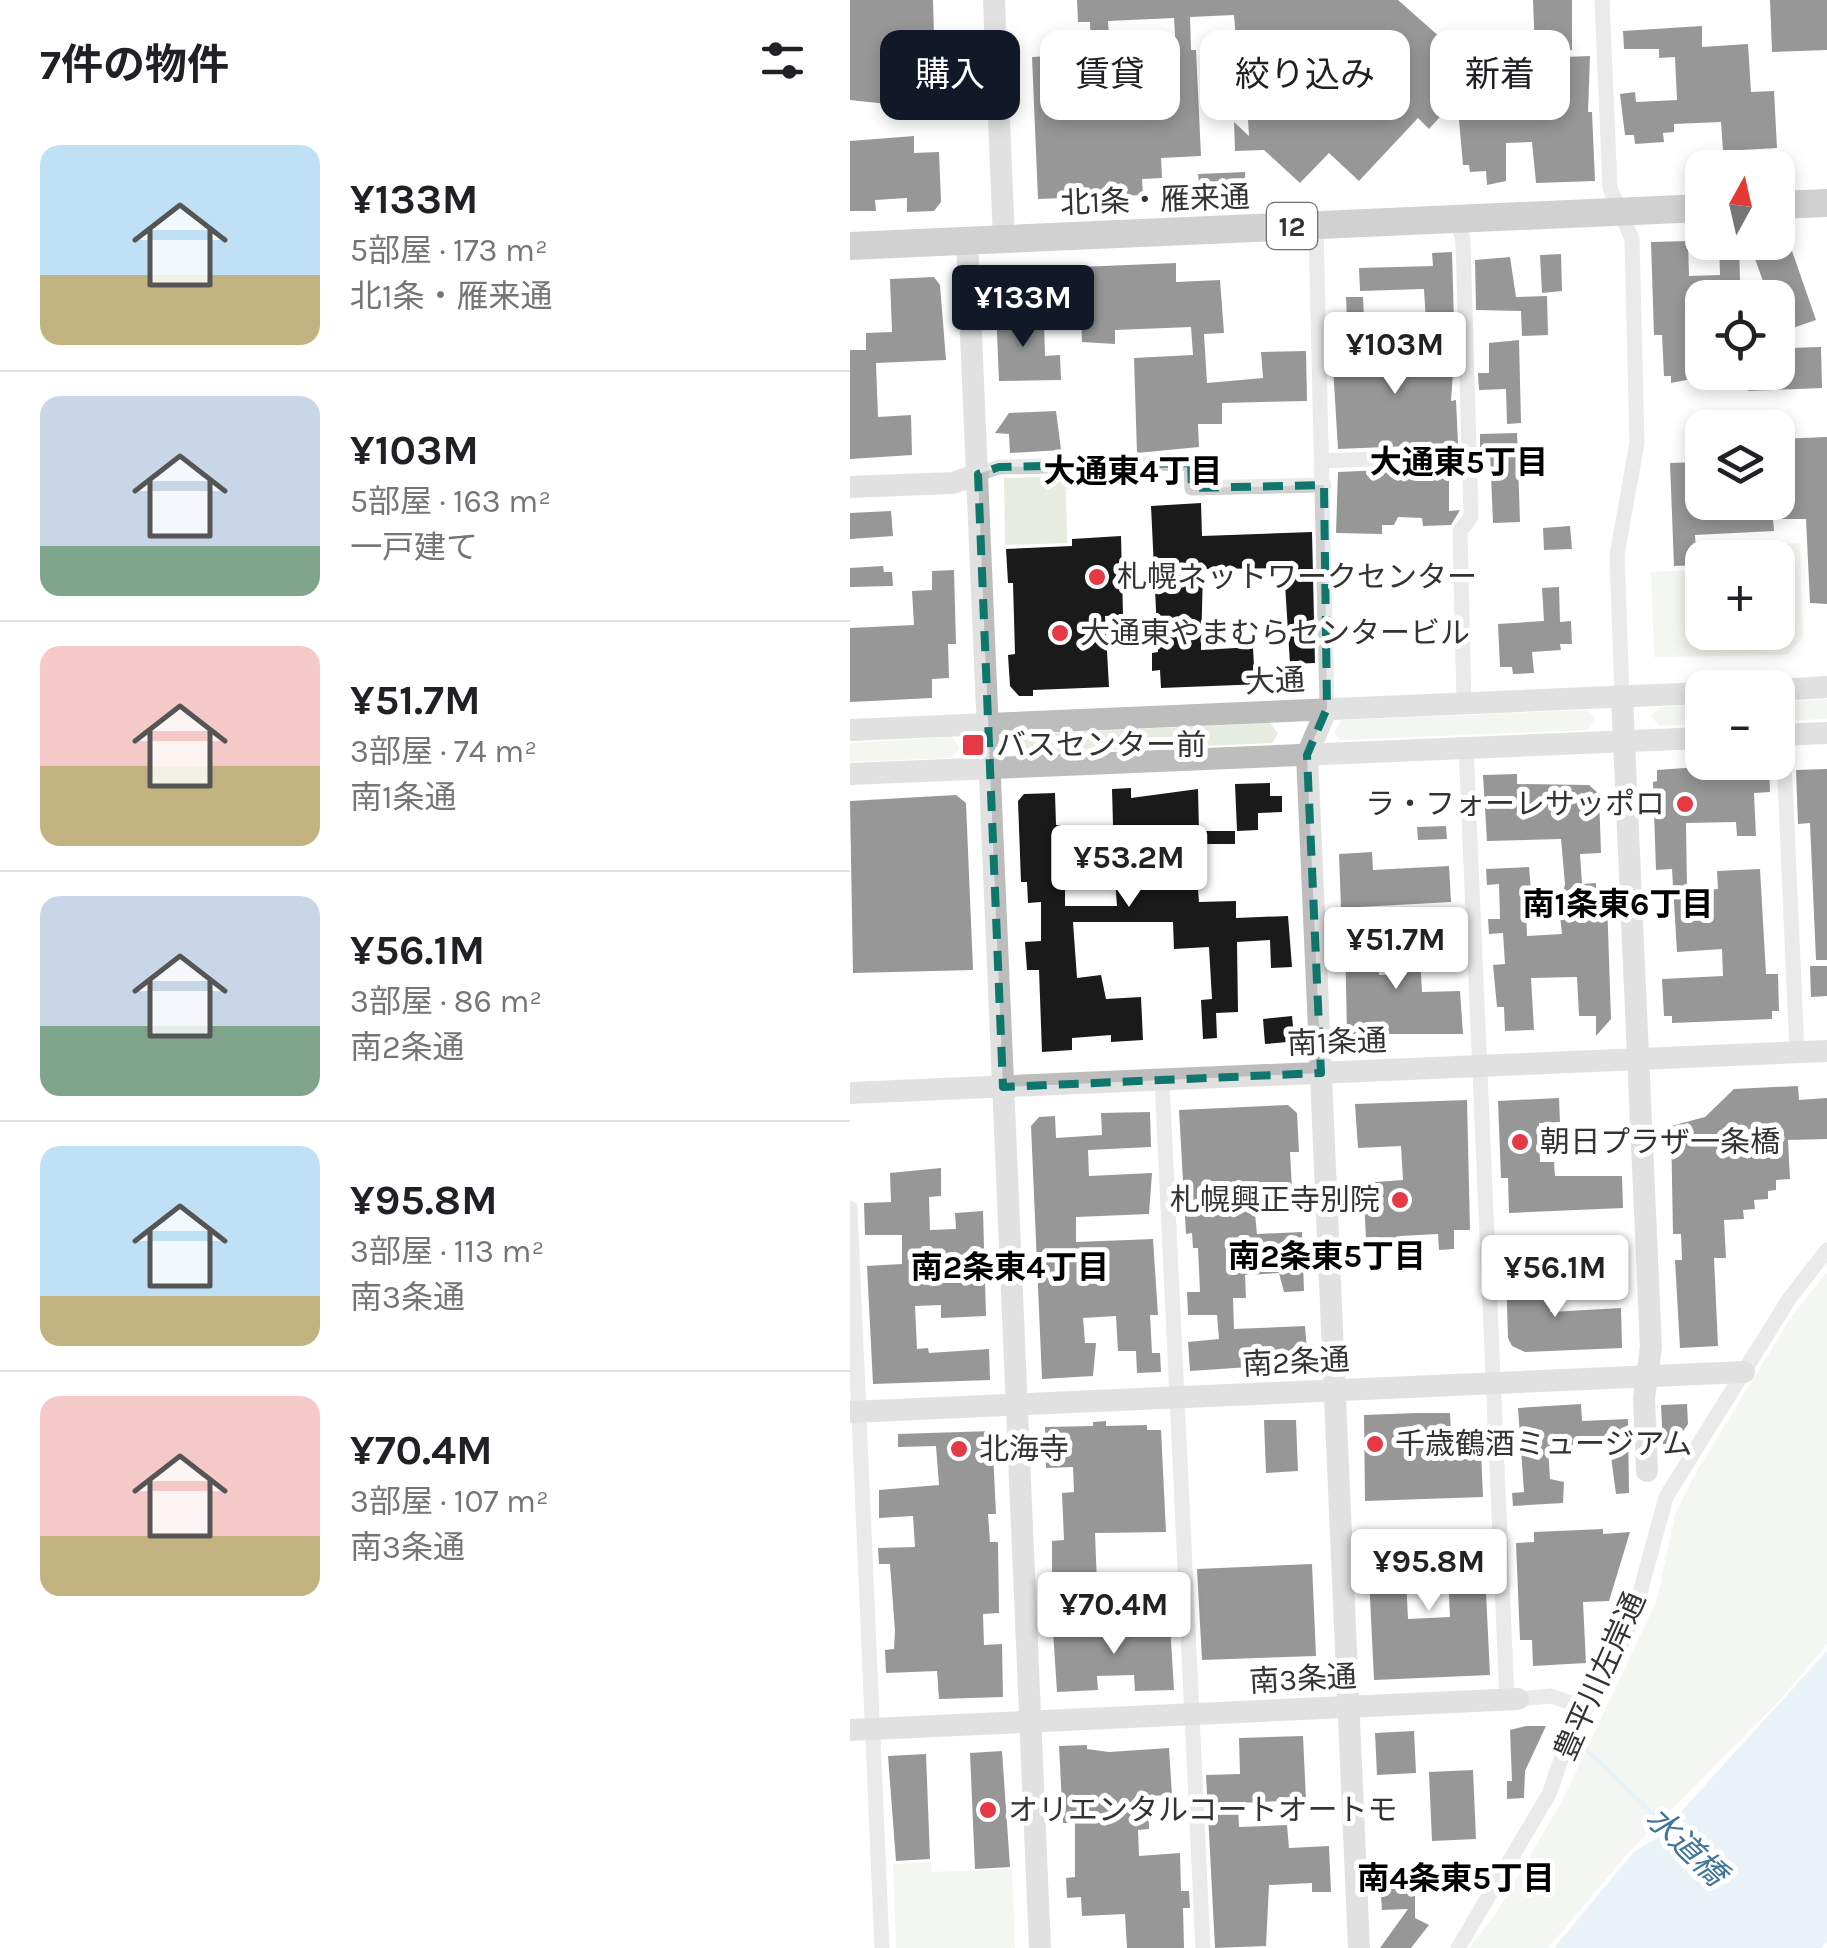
<!DOCTYPE html>
<html lang="ja">
<head>
<meta charset="utf-8">
<style>
	body { margin:0; font-family:Karla,"Noto Sans JP",sans-serif; background:#f2f2f2; color:#202124; height:100vh; display:flex; flex-direction:column; font-size:38px; white-space:nowrap }
	* { box-sizing:border-box; margin:0 }
	p { font-size:32px; color:#757577 }
	.icon { flex:none; width:55px; height:55px; fill:none; stroke:currentColor; stroke-width:2; stroke-linecap:round; stroke-linejoin:round }
	.map { position:relative; flex:1; overflow:hidden }
	.side { display:flex; flex-direction:column; background:#fff; width:850px }
	.side>* { flex:none }
	.banner { position:absolute; left:30px; top:30px; width:795px; height:90px; display:flex; gap:20px }
	.needle { width:65px; rotate:8deg }
	.fabs { position:absolute; left:835px; top:150px; display:grid; gap:20px }
	.fabs a { display:grid; place-items:center; width:110px; height:110px; border-radius:20px; background:#fff; box-shadow:0 5px 15px #0003; font-size:50px }
	.price { position:absolute; translate:-50% -85px; padding:0 22px; border-radius:10px; background:#fff; color:#222; font-size:32px; line-height:65px; filter:drop-shadow(0 2px 5px #0008) }
	.price::after { content:''; position:absolute; left:50%; top:60px; width:30px; height:22px; margin-left:-15px; background:inherit; clip-path:polygon(0 0,100% 0,50% 100%) }
	.price.current { background:#111827; color:#fff }
	ul { padding:0; list-style:none }
	li { display:flex; align-items:center; gap:30px; height:250px; padding:0 40px }
	li+li { border-top:2px solid #e0e0e0 }
	li span { display:grid; place-items:center; flex:none; width:280px; height:200px; border-radius:20px; color:#555 }
	li>.icon { margin-inline-start:auto }
	span .icon { width:120px; height:120px; fill:#fffc; stroke-width:1 }
	li b { font-size:42px }
	h2 { display:flex; justify-content:space-between; align-items:center; height:120px; padding:0 40px; font-size:42px }
	.pill { padding:0 35px; border-radius:20px; background:#fff; box-shadow:0 5px 15px #0003; font-size:35px; line-height:90px }
	.pill.current { background:#111827; color:#fff }
	main { display:flex; flex:1; min-height:0 }
	.map>svg:first-child { display:block }
	.green { fill:#e6ecdf; fill-rule:evenodd }
	.water { fill:#cfe2ee }
	.lines { fill:none; stroke-linecap:round; stroke-linejoin:round }
	.stream { stroke:#cfe2ee; stroke-width:5 }
	.building { fill:#1a1a1a; fill-rule:evenodd }
	.street { stroke:#d0d0d0; stroke-width:15 }
	.secondary { stroke:#bdbdbd; stroke-width:22 }
	.highway { stroke:#9a9a9a; stroke-width:28 }
	.marked { fill:none; stroke:#0f766e; stroke-width:8; stroke-dasharray:20 12; stroke-linejoin:round }
	.poi-dot { fill:#e63946; stroke:#fff; stroke-width:4 }
	.labels { text-anchor:middle; dominant-baseline:central; stroke-width:10; stroke-linejoin:round; paint-order:stroke }
	.shield { fill:#fff; stroke:#707070; stroke-width:2.5 }
	.shield-label { font-size:28px; font-weight:bold; fill:#333 }
	.street-label { font-size:30px; fill:#333; stroke:#fff }
	.poi-label { font-size:30px; fill:#333; stroke:#fff; text-anchor:start }
	.neighbourhood-label { font-size:32px; font-weight:bold; fill:#000; stroke:#fff }
	.water-label { font-size:32px; font-style:italic; fill:#3f7597; stroke:#fff }
</style>
</head>
<body>
<main>
<section class="side">
<h2>7件の物件<svg class="icon" aria-label="filters" viewBox="0 0 24 24"><path d="M4 7h16M4 17h16"/><circle cx="9" cy="7" r="2"/><circle cx="15" cy="17" r="2"/></svg></h2>
<ul>
<li><span style="background:linear-gradient(#bfe0f5 65%,#c2b280 0)"><svg class="icon" aria-label="home" viewBox="0 0 24 24"><path d="M3 11l9-7 9 7M6 9v11h12V9"/></svg></span><div><b>¥133M</b><p>5部屋 · 173 m²</p><p>北1条・雁来通</p></div></li>
<li><span style="background:linear-gradient(#c9d6e8 75%,#7fa58c 0)"><svg class="icon" aria-label="home" viewBox="0 0 24 24"><path d="M3 11l9-7 9 7M6 9v11h12V9"/></svg></span><div><b>¥103M</b><p>5部屋 · 163 m²</p><p>一戸建て</p></div></li>
<li><span style="background:linear-gradient(#f6c9c9 60%,#c2b280 0)"><svg class="icon" aria-label="home" viewBox="0 0 24 24"><path d="M3 11l9-7 9 7M6 9v11h12V9"/></svg></span><div><b>¥51.7M</b><p>3部屋 · 74 m²</p><p>南1条通</p></div></li>
<li><span style="background:linear-gradient(#c9d6e8 65%,#7fa58c 0)"><svg class="icon" aria-label="home" viewBox="0 0 24 24"><path d="M3 11l9-7 9 7M6 9v11h12V9"/></svg></span><div><b>¥56.1M</b><p>3部屋 · 86 m²</p><p>南2条通</p></div></li>
<li><span style="background:linear-gradient(#bfe0f5 75%,#c2b280 0)"><svg class="icon" aria-label="home" viewBox="0 0 24 24"><path d="M3 11l9-7 9 7M6 9v11h12V9"/></svg></span><div><b>¥95.8M</b><p>3部屋 · 113 m²</p><p>南3条通</p></div></li>
<li><span style="background:linear-gradient(#f6c9c9 70%,#c2b280 0)"><svg class="icon" aria-label="home" viewBox="0 0 24 24"><path d="M3 11l9-7 9 7M6 9v11h12V9"/></svg></span><div><b>¥70.4M</b><p>3部屋 · 107 m²</p><p>南3条通</p></div></li>
</ul>
</section>
<div class="map">
<svg width="977" height="1948" viewBox="0 0 977 1948">
	<rect width="100%" height="100%" fill="#fff"/>
	<!-- green -->
	<g class="green">
		<path d="M267,475L216,489L217,543L155,545L154,478Z"/>
		<path d="M950,543L953,637L937,655L804,657L801,572L850,570L849,547ZM852,558H928V632H852Z"/>
		<path d="M977,699V719L928,721V702Z"/>
		<path d="M852,705V724L809,726L801,716L810,707Z"/>
		<path d="M738,710L745,718L738,730L490,740L484,732L492,720Z"/>
		<path d="M420,723L428,734L422,743L176,754L166,747L175,734Z"/>
		<path d="M102,737L111,749L100,758L0,762V743Z"/>
		<path d="M977,1272V1644L930,1700L778,1853L698,1948H619L645,1915L712,1801L807,1600L825,1514L848,1469L942,1316Z"/>
		<path d="M81,1862L82,1872L162,1869L165,1948H46L43,1864Z"/>
	</g>
	<!-- water -->
	<path class="water" d="M977,1651V1941L972,1948H704L784,1852L807,1838Z"/>
	<g class="lines">
		<!-- stream -->
		<path class="stream" d="M729,1743L821,1831"/>
	</g>
	<!-- building -->
	<g class="building">
		<path d="M0,0H83L85,68L45,70L46,105L0,100Z"/>
		<path d="M227,0H548L600,46L584,63L602,65V86H628V96L650,98V108H681V86L714,84L713,57L740,56L738,112H742L745,181L686,183L682,142L656,143V181L637,185L636,171L620,172L619,165H613L607,98L579,129L568,118L509,181L479,153L450,183L414,150L385,151L384,122L399,136L393,38L386,39L384,15L340,17L341,50H346L351,156L311,158L312,178L292,179L293,195L188,199L182,57L241,54L240,22H228ZM324,18L326,51L260,54L258,21Z"/>
		<path d="M683,0H722V50L685,52Z"/>
		<path d="M920,0H977V50L922,52Z"/>
		<path d="M852,26V47L898,44L901,92L924,91L927,148L873,151L871,122L824,124V132L813,133L814,142L785,144L784,135H775L770,94L785,92L786,102L827,100L825,57L809,58V49H774L773,31Z"/>
		<path d="M64,136V153L89,152L91,202L84,211L57,212V198L25,200L26,211H0V141Z"/>
		<path d="M395,172L396,190L350,195L348,174Z"/>
		<path d="M928,222H932L966,320L931,332L928,298H919L899,242H928Z"/>
		<path d="M838,241L839,276L870,275L869,242H889L890,282L888,298H852V377L821,383V376H814L812,335H804L801,242Z"/>
		<path d="M602,252L604,322L576,323L574,289L510,291L509,268L583,266L582,253Z"/>
		<path d="M711,254L712,291L692,293L690,255Z"/>
		<path d="M660,257L666,297L697,296L698,335L672,336L671,311L626,310L625,260Z"/>
		<path d="M326,263V282L370,280L374,333L354,334L357,383L413,378L411,352L456,351L457,401L372,403V424H348L349,447L287,453L284,358L343,355L341,327L265,330V344L232,342L229,267Z"/>
		<path d="M84,277L90,285L96,360L26,363L28,417L61,415L62,455L0,459V350H16V333L42,332L40,279Z"/>
		<path d="M496,297H513L514,318L497,319Z"/>
		<path d="M169,308L174,323L194,322L195,356L210,355L211,380L149,381L146,309Z"/>
		<path d="M669,340L671,423L657,424L656,389L629,390L628,373H639V343Z"/>
		<path d="M605,345L601,401L606,400L608,444L488,449L482,350Z"/>
		<path d="M971,347L972,388L898,391V372H928V354H939L937,348Z"/>
		<path d="M206,411L211,450L160,453L159,434L145,433L159,413Z"/>
		<path d="M667,433L670,522L643,523L640,452L630,448V434Z"/>
		<path d="M977,437V604L960,603L956,519H923L924,531L845,535L847,565L824,566L820,463L852,462V502H928V439Z"/>
		<path d="M599,467V511L610,510L601,525L573,526L572,518L548,517L544,525H532V534L486,533L488,472Z"/>
		<path d="M351,503L352,536L462,532L465,663L440,664L434,568L353,569L351,650L403,647L404,667H412L413,684L311,688L310,670L302,671V653L308,652L301,506Z"/>
		<path d="M41,511L43,536L0,539V513Z"/>
		<path d="M720,526L722,549L694,550L693,528Z"/>
		<path d="M271,536L273,615L255,616L259,687L183,690V696H169L160,686L158,655L165,654L163,583H158L156,549L222,546V539Z"/>
		<path d="M33,566L34,572H42L43,586L0,587V568Z"/>
		<path d="M104,570L106,644H98L99,678L82,679V698L0,702V628L64,625L62,591L82,590V571Z"/>
		<path d="M709,587L710,622L721,621L722,644H710L711,650L682,652L684,673L663,674L662,667H650L648,624L694,621L692,588Z"/>
		<path d="M919,762L920,792L904,793L906,836H887L886,822L836,823L837,891L868,889L867,871L910,869L916,974H928L929,1011H922V1019L822,1023V1016H814L812,979L873,976L872,949L827,952L822,869L806,870L803,782L807,781V770Z"/>
		<path d="M977,769V960H966L960,823L948,824L946,770Z"/>
		<path d="M667,774V784L739,785L749,794L751,853L730,854L732,884L746,883L747,900H757L761,1019L746,1036V1016H729L727,977L681,978L684,1030L655,1031L654,1007H647L643,965L655,964L653,933L639,934L638,919H650L649,884L637,885L636,869L679,867L681,890L714,889L715,884L711,839L637,841L633,775ZM709,906L712,934L677,936L676,908Z"/>
		<path d="M420,783V796H432V812L408,813V830L387,831L385,784Z"/>
		<path d="M281,788V798L348,789L349,831H385V844H350V850H345L349,902L386,901V918L438,916L442,967L421,968L420,940L387,942L388,1012L366,1013L367,1038L353,1039L351,1000L362,999L359,947L324,949L323,922H223L227,978L251,975L256,999L291,997L293,1040L261,1042V1035L222,1038V1050L192,1052L189,970H177L175,942L191,941V902L178,903L177,882H171L168,801L174,794L205,793L206,825H221L223,863L264,861L262,789ZM265,878L267,906H215V880Z"/>
		<path d="M106,795L116,803L123,970L3,973L0,801Z"/>
		<path d="M596,826L597,839L568,840L567,827Z"/>
		<path d="M522,852L523,870L599,866L601,902L491,908L489,854Z"/>
		<path d="M584,933L585,956H570L572,992L610,991L613,1034H497L495,936L527,934L529,975L554,974L553,935Z"/>
		<path d="M960,966H977V996L961,997Z"/>
		<path d="M442,1016L444,1037L438,1042L415,1044L413,1019Z"/>
		<path d="M948,1086L949,1100L977,1098V1139L938,1140L940,1179L926,1180V1190L918,1191V1199L904,1200L905,1209L893,1210L894,1219L874,1220L876,1258H864L868,1346L830,1348L825,1260H832L831,1234H823L821,1126L855,1117L884,1089Z"/>
		<path d="M709,1098L710,1122L689,1123L690,1162H704L705,1176H772L773,1208L659,1213L658,1178H651L648,1101Z"/>
		<path d="M617,1100L620,1230H604V1249L589,1250L588,1234L550,1236L551,1243L529,1244L528,1237L516,1238L513,1183L553,1180L551,1146L508,1148L505,1104Z"/>
		<path d="M438,1105L447,1113L449,1152H440L442,1190H449L450,1203L404,1204L407,1234L452,1232L454,1291L434,1292L429,1273L395,1275L396,1298H383L384,1329L455,1326L458,1363L340,1371L338,1342L369,1339L367,1315H338L337,1292H350L348,1248H343L342,1233L336,1234L329,1110Z"/>
		<path d="M300,1112L301,1147L238,1150L239,1176L302,1173L299,1214L226,1217V1242L303,1239L308,1315H300L302,1353H310L311,1372L287,1373L286,1351H268L266,1316L233,1318L235,1343H246L243,1376L192,1379L181,1126L189,1117L205,1116L206,1138L252,1135L251,1113Z"/>
		<path d="M91,1168V1196L79,1197L80,1230L106,1229L105,1213L133,1211L136,1316L91,1318V1305L65,1306L67,1349L78,1348L79,1353L139,1349L140,1380L23,1384L17,1266L52,1264V1235H15L14,1203L41,1202L40,1173Z"/>
		<path d="M698,1271L700,1312L771,1308L772,1348L675,1352L662,1346L658,1338L656,1273Z"/>
		<path d="M731,1404L732,1421L778,1419L779,1493L766,1494L759,1442L728,1444L698,1448L700,1479L714,1482L713,1503L663,1506L662,1493L674,1492L668,1408Z"/>
		<path d="M837,1404L838,1424L824,1444H813L811,1405Z"/>
		<path d="M567,1413H600L602,1453L631,1452L633,1497L515,1501L514,1415Z"/>
		<path d="M414,1420H446L448,1471L416,1473Z"/>
		<path d="M256,1421V1426L297,1425V1430H311L316,1532L245,1533L247,1584L308,1581L309,1595L269,1597V1602L202,1604V1541L214,1540L212,1493L224,1492L223,1467L196,1468L195,1427L243,1426V1422Z"/>
		<path d="M142,1431L146,1514H138L140,1542H148L149,1613L133,1614L134,1645L152,1644L153,1697L89,1699L87,1671L36,1673L35,1650L44,1649L45,1631L40,1564H29L28,1548L65,1547L63,1516L29,1518V1490L89,1485L86,1446L48,1447V1434Z"/>
		<path d="M753,1529V1534L780,1532L759,1601L733,1602L736,1663L683,1666L682,1640H670L666,1543L684,1542V1532Z"/>
		<path d="M633,1531L640,1675L524,1680L517,1536L554,1535L558,1619L600,1617L596,1532Z"/>
		<path d="M462,1564L466,1656L352,1660L347,1569Z"/>
		<path d="M320,1625L324,1690L285,1691L284,1675L247,1676L248,1690L207,1692L203,1631Z"/>
		<path d="M676,1726H696L675,1771L674,1798L657,1799V1781H662L660,1730Z"/>
		<path d="M564,1731L566,1773L527,1775L525,1733Z"/>
		<path d="M453,1736L456,1800L388,1803L389,1827L437,1825L439,1848L479,1846L481,1892H462V1883L419,1885L416,1946L365,1948L356,1775L390,1774L389,1738Z"/>
		<path d="M237,1745V1749L259,1752L319,1748L322,1795L298,1796L299,1829L288,1830L289,1856L330,1853L331,1891H339L340,1908H333L334,1948H277L275,1914L232,1916L231,1897L217,1898L216,1878L225,1877V1823H213L209,1746Z"/>
		<path d="M152,1751L160,1867L125,1869L120,1753Z"/>
		<path d="M76,1754L80,1859L46,1861L38,1756Z"/>
		<path d="M623,1770L626,1839L582,1841L579,1772Z"/>
		<path d="M557,1880L565,1896V1918L579,1925L561,1948H530L558,1909L532,1910L530,1881Z"/>
	</g>
	<g class="lines">
		<!-- street -->
		<g class="street">
			<path d="M752,0L760,188L782,239L787,443L767,555L772,696"/>
			<path d="M608,219L613,241L621,517L610,531L614,703"/>
			<path d="M466,225L477,708"/>
			<path d="M471,339L616,333"/>
			<path d="M474,461L618,455"/>
			<path d="M128,474L149,467L341,463L342,488L474,485"/>
			<path d="M933,735L947,1052"/>
			<path d="M616,748L657,1700"/>
			<path d="M312,1080L353,1948"/>
			<path d="M0,1208L32,1948"/>
			<path d="M668,1699L701,1696L736,1708"/>
			<path d="M608,1948L699,1794L721,1731L754,1682L784,1615L816,1497L939,1299L977,1250"/>
		</g>
		<!-- secondary -->
		<g class="secondary">
			<path d="M144,0L154,239"/>
			<path d="M117,241L190,1948"/>
			<path d="M0,487L103,483L128,474"/>
			<path d="M928,690L977,687"/>
			<path d="M772,696L801,1347L794,1398L797,1471"/>
			<path d="M477,708L457,755L509,1948"/>
			<path d="M0,730L852,693"/>
			<path d="M928,735L977,733"/>
			<path d="M0,774L852,738"/>
			<path d="M0,1093L977,1051"/>
			<path d="M0,1412L894,1372"/>
			<path d="M0,1730L668,1699"/>
		</g>
		<!-- highway -->
		<g class="highway">
			<path d="M928,205L977,203"/>
			<path d="M0,246L852,208"/>
		</g>
	</g>
	<!-- marked area -->
	<path d="M0 0H977V1948H0ZM341,463L342,488L474,485L477,708L457,755L471,1073L153,1087L128,474L149,467Z" fill="#fff" fill-opacity=".55" fill-rule="evenodd"/>
	<path class="marked" d="M341,463L342,488L474,485L477,708L457,755L471,1073L153,1087L128,474L149,467Z"/>
	<!-- markers -->
	<g class="poi-dot">
		<circle cx="247" cy="577" r="10"/>
		<circle cx="210" cy="633" r="10"/>
		<rect x="111" y="733" width="24" height="24" rx="5"/>
		<circle cx="835" cy="804" r="10"/>
		<circle cx="670" cy="1142" r="10"/>
		<circle cx="550" cy="1200" r="10"/>
		<circle cx="525" cy="1444" r="10"/>
		<circle cx="109" cy="1449" r="10"/>
		<circle cx="138" cy="1810" r="10"/>
	</g>
	<g class="labels">
		<!-- shield labels -->
		<rect class="shield" x="417" y="203" width="50" height="46" rx="8"/>
		<g class="shield-label">
			<text x="442" y="226">12</text>
		</g>
		<!-- street labels -->
		<g class="street-label">
			<text transform="translate(305 200) rotate(-2)">北1条・雁来通</text>
			<text transform="translate(425 681) rotate(-3)">大通</text>
			<text transform="translate(487 1042) rotate(-2)">南1条通</text>
			<text transform="translate(446 1362) rotate(-3)">南2条通</text>
			<text transform="translate(750 1676) rotate(-66)">豊平川左岸通</text>
			<text transform="translate(453 1679) rotate(-3)">南3条通</text>
		</g>
		<!-- poi labels -->
		<g class="poi-label">
			<text x="267" y="577">札幌ネットワークセンター</text>
			<text x="230" y="633">大通東やまむらセンタービル</text>
			<text x="146" y="745">バスセンター前</text>
			<text x="815" y="804" text-anchor="end">ラ・フォーレサッポロ</text>
			<text x="690" y="1142">朝日プラザ一条橋</text>
			<text x="530" y="1200" text-anchor="end">札幌興正寺別院</text>
			<text x="545" y="1444">千歳鶴酒ミュージアム</text>
			<text x="129" y="1449">北海寺</text>
			<text x="158" y="1810">オリエンタルコートオートモ</text>
		</g>
		<!-- neighbourhood labels -->
		<g class="neighbourhood-label">
			<text x="609" y="462">大通東5丁目</text>
			<text x="283" y="471">大通東4丁目</text>
			<text x="768" y="904">南1条東6丁目</text>
			<text x="477" y="1256">南2条東5丁目</text>
			<text x="160" y="1267">南2条東4丁目</text>
			<text x="606" y="1878">南4条東5丁目</text>
		</g>
		<!-- water labels -->
		<g class="water-label">
			<text transform="translate(836 1846) rotate(44)">水道橋</text>
		</g>
	</g>
</svg>
<div class="fabs">
<a><svg class="needle" viewBox="-14 -14 28 28"><path d="M0-13l5 13h-10z" fill="#e53935"/><path d="M0 13l5-13h-10z" fill="#757577"/></svg></a>
<a><svg class="icon" aria-label="locate" viewBox="0 0 24 24"><circle cx="12" cy="12" r="6"/><path d="M12 2v4M12 18v4M2 12h4M18 12h4"/></svg></a>
<a><svg class="icon" aria-label="layers" viewBox="0 0 24 24"><path d="M12 4l9 5-9 5-9-5zM3 14l9 5 9-5"/></svg></a>
<a>+</a>
<a>−</a>
</div>
<b class="price current" style="left:173px;top:350px">¥133M</b>
<b class="price" style="left:545px;top:397px">¥103M</b>
<b class="price" style="left:279px;top:910px">¥53.2M</b>
<b class="price" style="left:546px;top:992px">¥51.7M</b>
<b class="price" style="left:705px;top:1320px">¥56.1M</b>
<b class="price" style="left:579px;top:1614px">¥95.8M</b>
<b class="price" style="left:264px;top:1657px">¥70.4M</b>
<div class="banner">
<a class="pill current">購入</a>
<a class="pill">賃貸</a>
<a class="pill">絞り込み</a>
<a class="pill">新着</a>
</div>
</div>
</main>
</body>
</html>
